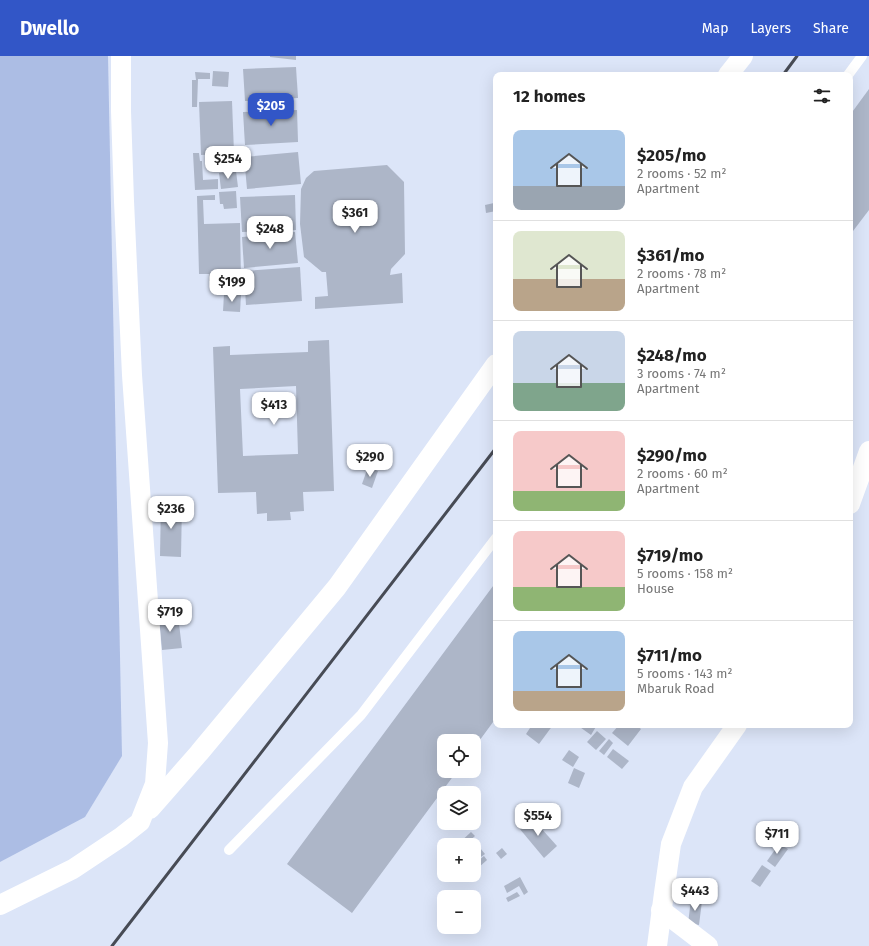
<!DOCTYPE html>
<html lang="en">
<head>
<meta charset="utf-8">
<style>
	body { margin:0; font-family:"Fira Sans",sans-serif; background:#f6f6f6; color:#222; height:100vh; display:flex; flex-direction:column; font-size:15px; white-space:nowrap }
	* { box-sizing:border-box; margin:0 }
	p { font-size:13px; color:#767676 }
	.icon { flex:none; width:22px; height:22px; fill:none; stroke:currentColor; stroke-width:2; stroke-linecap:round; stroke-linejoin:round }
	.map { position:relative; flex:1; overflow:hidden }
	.panel { position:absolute; left:493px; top:16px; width:360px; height:656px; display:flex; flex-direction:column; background:#fff; border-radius:8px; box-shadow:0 4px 16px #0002 }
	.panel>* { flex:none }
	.tools { position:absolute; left:437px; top:678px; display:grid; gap:8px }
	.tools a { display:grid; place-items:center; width:44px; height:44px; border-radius:8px; background:#fff; box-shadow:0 4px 16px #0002; font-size:20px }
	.price { position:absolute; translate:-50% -34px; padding:0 9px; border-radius:8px; background:#fff; color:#222; font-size:13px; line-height:26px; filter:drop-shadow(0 1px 2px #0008) }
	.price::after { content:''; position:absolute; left:50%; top:24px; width:12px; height:9px; margin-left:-6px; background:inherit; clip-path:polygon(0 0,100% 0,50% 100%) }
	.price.on { background:#3256c7; color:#fff }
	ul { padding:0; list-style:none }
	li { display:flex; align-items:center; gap:12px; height:100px; padding:0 20px }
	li+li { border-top:1px solid #e0e0e0 }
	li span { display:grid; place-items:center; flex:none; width:112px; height:80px; border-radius:8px; color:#555 }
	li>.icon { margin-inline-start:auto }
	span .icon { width:48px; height:48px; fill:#fffc; stroke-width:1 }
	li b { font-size:17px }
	h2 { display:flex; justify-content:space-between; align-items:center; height:48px; padding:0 20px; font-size:17px }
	header { display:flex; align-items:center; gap:24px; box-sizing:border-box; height:56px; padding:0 20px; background:#3256c7; color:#fff }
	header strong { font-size:19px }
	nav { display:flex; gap:22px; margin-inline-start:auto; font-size:14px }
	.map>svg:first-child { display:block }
	.green { fill:#acbde4 }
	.building { fill:#adb6c8; fill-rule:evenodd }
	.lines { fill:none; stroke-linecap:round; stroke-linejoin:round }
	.lane { stroke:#fff; stroke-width:10 }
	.street { stroke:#fff; stroke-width:20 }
	.rail { stroke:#474b55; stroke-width:3 }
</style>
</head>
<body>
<header>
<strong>Dwello</strong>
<nav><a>Map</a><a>Layers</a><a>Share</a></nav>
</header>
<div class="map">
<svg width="869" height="890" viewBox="0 0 869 890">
	<rect width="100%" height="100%" fill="#dce5f8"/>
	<!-- green -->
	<path class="green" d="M0,0H108L122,700L85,761L0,806Z"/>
	<!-- building -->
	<g class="building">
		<path d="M270,0H296V4L270,1Z"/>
		<path d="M296,11L298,42L245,45L243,13Z"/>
		<path d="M213,15L229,16L228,31L212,30Z"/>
		<path d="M195,16L210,17V23H198L197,51H192V24H196Z"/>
		<path d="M869,33V154L850,179V59Z"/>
		<path d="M232,45L234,97L201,99L199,46Z"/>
		<path d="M297,54L298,86L245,89L243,56Z"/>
		<path d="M298,96L301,128L247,133L244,101Z"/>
		<path d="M193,97H199L200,105H202L203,124L218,123V133L195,134Z"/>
		<path d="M387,109L404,126L405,198L391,213L390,219L402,217L403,247L315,253V241L328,240L326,216H322L304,201L300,168L301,133L306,122L314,115Z"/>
		<path d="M236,115L238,131L221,133L219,117Z"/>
		<path d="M236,135L237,152L224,153L223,148H220L219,136Z"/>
		<path d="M215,139V144H203L204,168L240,167L241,224L209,225V218H199L197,140Z"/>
		<path d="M295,139L296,174L242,176L240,141Z"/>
		<path d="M494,147L496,155L486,157L485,149Z"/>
		<path d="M295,176L298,207L244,212L242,181Z"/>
		<path d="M300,211L302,245L246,249L244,215Z"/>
		<path d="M224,238L241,239L240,256L223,255Z"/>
		<path d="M329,284L334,435L303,436L304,455L290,456L291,464L267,465V457L257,458L256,436L218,437L213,291L230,290V299L308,296V285ZM296,330L298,398L243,400L240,333Z"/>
		<path d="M368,411L378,415L372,432L362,428Z"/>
		<path d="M161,447H182L181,501L160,500Z"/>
		<path d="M496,526V662L474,692V685H444V715H457L352,857L287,808Z"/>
		<path d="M178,560L182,592L162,594L159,562Z"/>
		<path d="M532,669H553L539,688L526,678Z"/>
		<path d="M577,669H597L591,679Z"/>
		<path d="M619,669H623L626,671L627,669H636L641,673L628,690L612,677Z"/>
		<path d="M597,675L606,683L596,694L587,686Z"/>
		<path d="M609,683L613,687L604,699L599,695Z"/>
		<path d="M613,693L629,705L622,713L607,701Z"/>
		<path d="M569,694L579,701L573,711L562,704Z"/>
		<path d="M574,712L585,717L579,732L568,727Z"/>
		<path d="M531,761L557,790L544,802L519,772Z"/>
		<path d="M471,776L475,780L465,789H457Z"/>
		<path d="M475,783L479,788L474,793V789H469Z"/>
		<path d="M779,788L788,793L775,811L767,805Z"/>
		<path d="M480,792L485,798L474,806V796Z"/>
		<path d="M502,792L507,798L501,803L496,797Z"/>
		<path d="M484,800L487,804L478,812L474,808Z"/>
		<path d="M762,809L771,815L760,831L751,825Z"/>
		<path d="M520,821L528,836L524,839L519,830L507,837L504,830Z"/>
		<path d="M702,826L718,831L715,841L699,836Z"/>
		<path d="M517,836L520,840L508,846L506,842Z"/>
		<path d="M691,844L702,845L699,869L688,867Z"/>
	</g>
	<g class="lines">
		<!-- lane -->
		<g class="lane">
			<path d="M848,19L862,0"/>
			<path d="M229,794L361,659L496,482"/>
		</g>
		<!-- street -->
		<g class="street">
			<path d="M728,19L743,0"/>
			<path d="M850,448L869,395"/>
			<path d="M150,753L199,697L337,531L496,308"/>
			<path d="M0,849L73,813L121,781L140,766L155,728L158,687L132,319L124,145L121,55V0"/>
			<path d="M661,854L708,890"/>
			<path d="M657,890L664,837L671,788L693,731L737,669"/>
		</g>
		<!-- rail -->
		<g class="rail">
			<path d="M783,19L797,0"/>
			<path d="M112,890L496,392"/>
		</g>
	</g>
</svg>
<div class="tools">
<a><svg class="icon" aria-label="locate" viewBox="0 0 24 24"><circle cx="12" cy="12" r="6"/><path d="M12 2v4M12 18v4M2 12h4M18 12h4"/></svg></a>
<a><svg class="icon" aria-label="layers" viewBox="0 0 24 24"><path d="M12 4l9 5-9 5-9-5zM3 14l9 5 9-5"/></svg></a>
<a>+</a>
<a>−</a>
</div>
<b class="price on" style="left:271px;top:71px">$205</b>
<b class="price" style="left:228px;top:124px">$254</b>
<b class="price" style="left:355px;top:178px">$361</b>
<b class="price" style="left:270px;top:194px">$248</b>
<b class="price" style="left:232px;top:247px">$199</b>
<b class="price" style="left:274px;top:370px">$413</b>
<b class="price" style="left:370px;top:422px">$290</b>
<b class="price" style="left:171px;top:474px">$236</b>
<b class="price" style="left:170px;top:577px">$719</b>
<b class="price" style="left:538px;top:781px">$554</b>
<b class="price" style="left:777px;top:799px">$711</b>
<b class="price" style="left:695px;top:856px">$443</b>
<section class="panel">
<h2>12 homes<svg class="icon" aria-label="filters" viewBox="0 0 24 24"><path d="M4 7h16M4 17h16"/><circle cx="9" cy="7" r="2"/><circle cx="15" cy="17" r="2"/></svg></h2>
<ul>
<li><span style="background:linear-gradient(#a9c7e8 70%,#9aa5b1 0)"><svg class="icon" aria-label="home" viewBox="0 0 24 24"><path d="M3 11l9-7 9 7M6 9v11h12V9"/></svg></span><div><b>$205/mo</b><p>2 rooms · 52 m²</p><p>Apartment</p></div></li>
<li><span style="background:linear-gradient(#dfe7d0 60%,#b9a48a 0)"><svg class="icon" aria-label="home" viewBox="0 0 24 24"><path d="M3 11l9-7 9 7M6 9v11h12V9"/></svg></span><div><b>$361/mo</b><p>2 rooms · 78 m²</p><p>Apartment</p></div></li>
<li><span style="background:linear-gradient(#c9d6e8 65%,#7fa58c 0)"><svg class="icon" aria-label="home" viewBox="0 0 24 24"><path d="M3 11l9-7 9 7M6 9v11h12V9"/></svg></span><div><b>$248/mo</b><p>3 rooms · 74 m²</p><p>Apartment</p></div></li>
<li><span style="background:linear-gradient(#f6c9c9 75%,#8fb573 0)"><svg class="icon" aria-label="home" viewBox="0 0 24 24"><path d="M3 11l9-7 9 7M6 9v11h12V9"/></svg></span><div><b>$290/mo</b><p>2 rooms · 60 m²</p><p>Apartment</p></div></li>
<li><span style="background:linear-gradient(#f6c9c9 70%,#8fb573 0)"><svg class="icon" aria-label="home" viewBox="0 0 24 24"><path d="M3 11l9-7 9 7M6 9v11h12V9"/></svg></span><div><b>$719/mo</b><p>5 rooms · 158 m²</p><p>House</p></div></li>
<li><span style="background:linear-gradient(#a9c7e8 75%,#b9a48a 0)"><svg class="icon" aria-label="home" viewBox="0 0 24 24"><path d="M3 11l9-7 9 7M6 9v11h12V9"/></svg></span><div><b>$711/mo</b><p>5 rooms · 143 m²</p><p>Mbaruk Road</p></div></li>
</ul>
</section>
</div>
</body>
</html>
